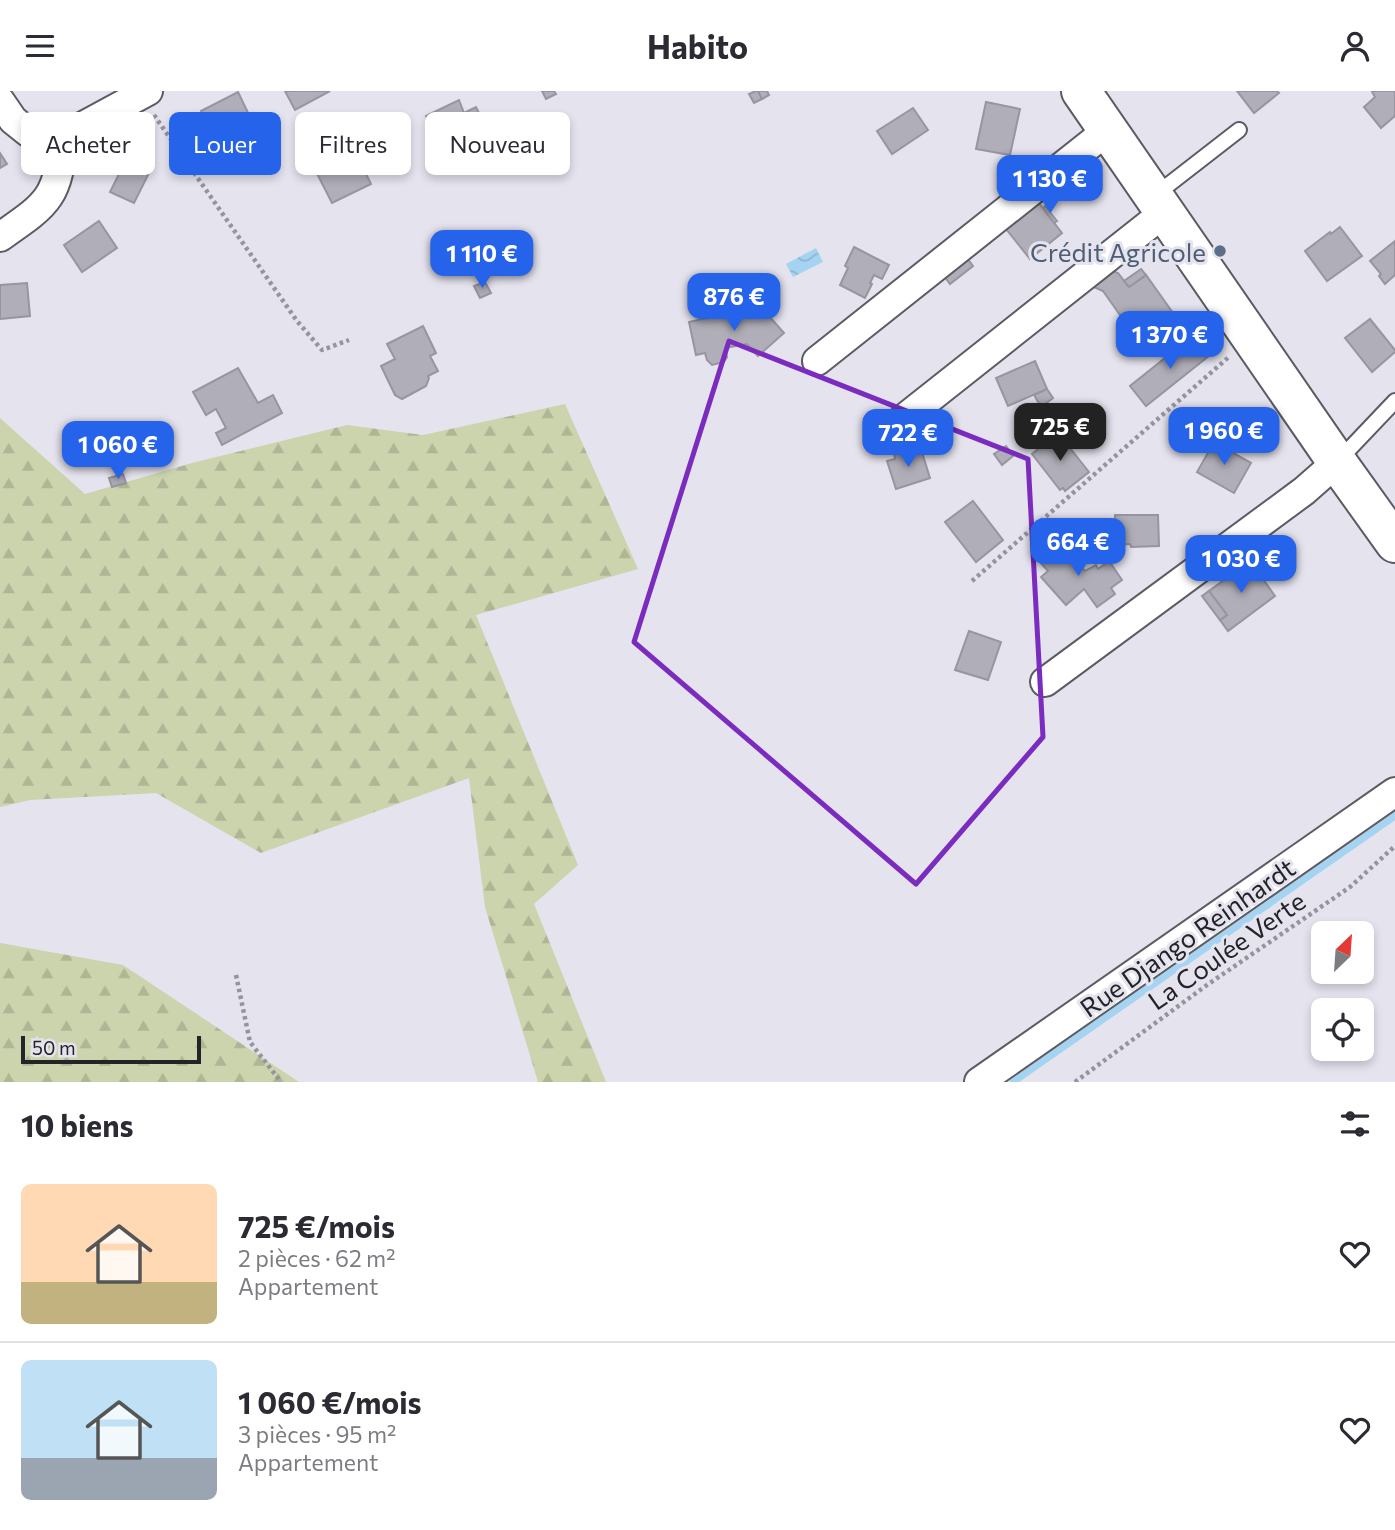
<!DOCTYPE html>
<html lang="fr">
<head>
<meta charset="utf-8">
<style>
	body { margin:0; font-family:Commissioner,sans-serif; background:#f2f2f3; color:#2b2b33; height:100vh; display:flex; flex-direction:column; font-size:26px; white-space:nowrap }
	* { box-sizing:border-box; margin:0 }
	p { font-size:23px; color:#7c7c81 }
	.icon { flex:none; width:38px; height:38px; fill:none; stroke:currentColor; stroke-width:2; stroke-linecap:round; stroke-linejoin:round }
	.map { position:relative; height:991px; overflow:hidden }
	.drawer { display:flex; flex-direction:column; background:#fff; flex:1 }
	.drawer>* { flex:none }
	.banner { position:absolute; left:21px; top:21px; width:700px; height:63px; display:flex; gap:14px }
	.needle { width:46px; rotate:25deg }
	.buttons { position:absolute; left:1311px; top:830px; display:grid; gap:14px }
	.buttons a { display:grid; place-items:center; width:63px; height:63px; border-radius:10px; background:#fff; box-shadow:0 4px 10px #0003; font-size:35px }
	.scale { position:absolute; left:21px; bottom:18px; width:180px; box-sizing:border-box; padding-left:7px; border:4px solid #242327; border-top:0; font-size:19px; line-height:24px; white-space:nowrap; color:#242327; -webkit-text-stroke:5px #e4e3ee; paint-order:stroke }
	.price { position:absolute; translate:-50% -60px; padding:0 16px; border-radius:14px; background:#2563eb; color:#fff; font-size:23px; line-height:46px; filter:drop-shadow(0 2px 4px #0008) }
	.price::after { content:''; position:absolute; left:50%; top:42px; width:21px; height:16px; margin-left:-10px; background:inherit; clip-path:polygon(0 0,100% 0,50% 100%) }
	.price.current { background:#222; color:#fff }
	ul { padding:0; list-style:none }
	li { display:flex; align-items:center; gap:21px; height:175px; padding:0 21px }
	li+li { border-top:2px solid #e1e1e2 }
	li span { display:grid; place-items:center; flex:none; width:196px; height:140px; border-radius:10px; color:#555 }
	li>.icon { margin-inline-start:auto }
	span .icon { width:84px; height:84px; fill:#fffc; stroke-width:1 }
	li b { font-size:30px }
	h2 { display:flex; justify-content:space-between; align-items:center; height:84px; padding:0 21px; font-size:30px }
	.pill { padding:0 24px; border-radius:10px; background:#fff; box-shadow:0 4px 10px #0003; font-size:24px; line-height:63px }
	.pill.current { background:#2563eb; color:#fff }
	header { display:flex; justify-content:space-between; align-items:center; height:91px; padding:0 21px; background:#fff; font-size:32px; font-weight:700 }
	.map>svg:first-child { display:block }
	.forest { fill:url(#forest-firs) }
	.water { fill:url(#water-waves) }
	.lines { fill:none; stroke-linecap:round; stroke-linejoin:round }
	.stream { stroke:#a4d4f2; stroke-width:7 }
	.building { fill:#b0aeb8; stroke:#97959f; stroke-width:2 }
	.lane-casing { stroke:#5b5b64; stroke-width:18 }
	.street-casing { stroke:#5b5b64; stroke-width:32 }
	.secondary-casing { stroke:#5b5b64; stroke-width:42 }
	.path { stroke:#95949c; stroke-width:4.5; stroke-dasharray:3.5 3.5; stroke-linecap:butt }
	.lane { stroke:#fff; stroke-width:14 }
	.street { stroke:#fff; stroke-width:28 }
	.secondary { stroke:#fff; stroke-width:38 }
	.marked { fill:none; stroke:#7b2cbf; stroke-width:5; stroke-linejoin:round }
	.service-dot { fill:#5c6f8a; stroke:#e4e3ee; stroke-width:2.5 }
	.labels { text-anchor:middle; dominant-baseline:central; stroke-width:6; stroke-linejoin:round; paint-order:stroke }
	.service-label { font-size:26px; fill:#4e5e75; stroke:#e4e3ee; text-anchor:end }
	.street-label { font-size:26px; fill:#242327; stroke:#e4e3ee }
</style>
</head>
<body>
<header><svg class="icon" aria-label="menu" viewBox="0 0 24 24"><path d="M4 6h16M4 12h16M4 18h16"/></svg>Habito<svg class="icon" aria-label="person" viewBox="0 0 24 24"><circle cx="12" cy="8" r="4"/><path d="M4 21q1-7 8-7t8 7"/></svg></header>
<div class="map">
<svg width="1395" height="991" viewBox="0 0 1395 991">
	<defs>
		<pattern id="forest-firs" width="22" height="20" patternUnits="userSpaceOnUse" patternTransform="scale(1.75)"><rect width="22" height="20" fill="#ccd4ad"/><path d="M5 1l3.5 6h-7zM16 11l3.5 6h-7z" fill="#afb695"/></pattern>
		<pattern id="water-waves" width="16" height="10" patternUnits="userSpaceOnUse" patternTransform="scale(1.75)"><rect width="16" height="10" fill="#a4d4f2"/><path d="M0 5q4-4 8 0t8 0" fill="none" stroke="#8db6d0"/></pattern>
	</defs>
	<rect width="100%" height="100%" fill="#e4e3ee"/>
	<!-- forest -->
	<g class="forest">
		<path d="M565,313L638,478L476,524L578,774L534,813L606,991H538L485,816L469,687L261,762L156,702L30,709L0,716V327L85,403L192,372L347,334L423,344Z"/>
		<path d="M0,852L123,874L299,991H0Z"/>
	</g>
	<!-- water -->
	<path class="water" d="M816,157L823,171L793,186L786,173Z"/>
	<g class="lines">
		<!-- stream -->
		<path class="stream" d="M1013,991L1395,725"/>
	</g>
	<!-- building -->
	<g class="building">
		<path d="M285,0H330L295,19Z"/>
		<path d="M542,0H554L556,3L546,8Z"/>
		<path d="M756,0H758L762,8L754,12L749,3Z"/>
		<path d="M758,0H767L769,4L762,8Z"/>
		<path d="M1237,0H1277L1279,2L1254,22Z"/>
		<path d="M1373,0H1395V25L1381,37L1364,16L1375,6L1372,1Z"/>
		<path d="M238,1L251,28L214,47L201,20Z"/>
		<path d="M459,9L464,22L476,16L490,44L450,63L430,23Z"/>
		<path d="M986,11L1020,18L1010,64L976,58Z"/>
		<path d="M913,17L928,39L892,63L877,40Z"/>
		<path d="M430,23L450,63L445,66L426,25Z"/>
		<path d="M348,46L371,93L332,112L308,65Z"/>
		<path d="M119,55L154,72L134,112L110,101L119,83L108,78Z"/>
		<path d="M0,62L7,73L0,77Z"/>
		<path d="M1035,107L1062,142L1030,168L1002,133Z"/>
		<path d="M1045,115L1057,130L1054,132L1043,117Z"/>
		<path d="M99,130L117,157L82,181L64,154Z"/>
		<path d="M1340,136L1362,165L1327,190L1305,160L1330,141L1331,143Z"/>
		<path d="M1395,150V184L1385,193L1379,185L1381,183L1370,170Z"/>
		<path d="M854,156L889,174L882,188L874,184L870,192L872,193L865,207L840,194L848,177L845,175Z"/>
		<path d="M964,163L973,175L950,193L941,181Z"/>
		<path d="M1107,178L1118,182L1129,196L1146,184L1173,222L1137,248L1103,200L1087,193Z"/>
		<path d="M1141,178L1146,184L1129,196L1124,190Z"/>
		<path d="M485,191L491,202L480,207L474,195Z"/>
		<path d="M27,192L30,225L0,228V194Z"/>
		<path d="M760,215L784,242L758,265L747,253L725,257L727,266L724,271L712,274L707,269L705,262L696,264L689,231Z"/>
		<path d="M1370,228L1395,259V261L1372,281L1345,247Z"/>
		<path d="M423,235L436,262L430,265L438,280L428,285L429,287L426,295L402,308L395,304L381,275L395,268L387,253Z"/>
		<path d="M1194,244L1210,264L1146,315L1130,295Z"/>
		<path d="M1035,270L1047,298L1008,315L996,287Z"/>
		<path d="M238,277L258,312L273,304L282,322L222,354L216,342L226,337L216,318L206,324L193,301Z"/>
		<path d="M1047,298L1053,307L1041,316L1034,304Z"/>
		<path d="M1058,342L1089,381L1065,400L1063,397L1060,399L1032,363Z"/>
		<path d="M1214,351L1251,372L1234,402L1197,381Z"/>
		<path d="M1006,355L1013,365L1002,374L994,363Z"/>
		<path d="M921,358L930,387L896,398L887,370L895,368L894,362L900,360L902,365Z"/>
		<path d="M123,383L126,392L112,396L109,387Z"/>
		<path d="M973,410L1003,449L976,471L945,431Z"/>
		<path d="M1115,424H1158L1159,455L1131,456L1130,453L1116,454Z"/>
		<path d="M1060,453L1085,480L1096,474L1098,478L1109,470L1122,489L1111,497L1115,503L1097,516L1084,498L1066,514L1041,486L1048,480L1040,471Z"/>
		<path d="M1250,470L1275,505L1228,540L1220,529L1227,524L1209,500Z"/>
		<path d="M1209,500L1227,524L1220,529L1202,505Z"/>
		<path d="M969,540L1001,551L988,589L955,579Z"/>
	</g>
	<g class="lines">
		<!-- lane casing -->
		<g class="lane-casing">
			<g id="lane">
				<path d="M1154,105L1239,39"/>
				<path d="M1338,370L1395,310"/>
			</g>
		</g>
		<!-- street casing -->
		<g class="street-casing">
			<g id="street">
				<path d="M0,10L13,29L28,41L44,46H63L148,0"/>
				<path d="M0,146C49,112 58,107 63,46"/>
				<path d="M817,270L1108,39"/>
				<path d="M882,345L1165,121"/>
				<path d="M1045,591L1304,400L1337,371"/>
				<path d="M979,991L1395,701"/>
			</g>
		</g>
		<!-- secondary casing -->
		<g class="secondary-casing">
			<path id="secondary" d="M1081,0L1337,371L1395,452"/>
		</g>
		<!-- path -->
		<g class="path">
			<path d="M154,24L297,230L322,259L349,249"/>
			<path d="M972,490L1230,265"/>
			<path d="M236,884L250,951L281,991"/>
			<path d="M1075,991L1207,894L1350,796L1395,755"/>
		</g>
		<!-- lane -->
		<use href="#lane" class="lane"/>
		<!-- street -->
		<use href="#street" class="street"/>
		<!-- secondary -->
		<use href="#secondary" class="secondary"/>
	</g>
	<!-- marked area -->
	<path class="marked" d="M729,250L1028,368L1043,646L916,793L634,551Z"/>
	<!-- markers -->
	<circle class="service-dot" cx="1220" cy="160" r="7"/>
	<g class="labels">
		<!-- service labels -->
		<g class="service-label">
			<text x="1206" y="160">Crédit Agricole</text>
		</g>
		<!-- street labels -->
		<g class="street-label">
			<text transform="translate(1187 846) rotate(-35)">Rue Django Reinhardt</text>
			<text transform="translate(1226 859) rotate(-35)">La Coulée Verte</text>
		</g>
	</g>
</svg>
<div class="buttons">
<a><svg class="needle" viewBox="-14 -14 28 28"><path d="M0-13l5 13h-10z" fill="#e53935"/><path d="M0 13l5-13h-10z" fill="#7c7c81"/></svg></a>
<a><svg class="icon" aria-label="locate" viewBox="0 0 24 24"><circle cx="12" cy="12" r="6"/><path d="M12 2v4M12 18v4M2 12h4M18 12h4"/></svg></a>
</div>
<div class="scale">50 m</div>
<b class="price" style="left:1050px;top:124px">1 130 €</b>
<b class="price" style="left:482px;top:199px">1 110 €</b>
<b class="price" style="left:734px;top:242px">876 €</b>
<b class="price" style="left:1170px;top:280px">1 370 €</b>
<b class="price current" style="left:1060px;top:372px">725 €</b>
<b class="price" style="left:1224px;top:376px">1 960 €</b>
<b class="price" style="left:908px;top:378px">722 €</b>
<b class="price" style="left:118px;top:390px">1 060 €</b>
<b class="price" style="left:1078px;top:487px">664 €</b>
<b class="price" style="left:1241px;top:504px">1 030 €</b>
<div class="banner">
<a class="pill">Acheter</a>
<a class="pill current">Louer</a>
<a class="pill">Filtres</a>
<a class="pill">Nouveau</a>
</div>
</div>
<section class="drawer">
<h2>10 biens<svg class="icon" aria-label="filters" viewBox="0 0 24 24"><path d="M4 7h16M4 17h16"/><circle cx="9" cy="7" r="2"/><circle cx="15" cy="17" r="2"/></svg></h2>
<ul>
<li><span style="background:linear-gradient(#ffd9b3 70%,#c2b280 0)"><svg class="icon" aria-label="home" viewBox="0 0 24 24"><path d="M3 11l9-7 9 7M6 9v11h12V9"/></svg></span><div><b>725 €/mois</b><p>2 pièces · 62 m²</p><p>Appartement</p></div><svg class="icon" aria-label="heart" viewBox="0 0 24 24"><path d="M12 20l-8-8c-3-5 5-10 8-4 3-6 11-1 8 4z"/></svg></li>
<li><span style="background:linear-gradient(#bfe0f5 70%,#9aa5b1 0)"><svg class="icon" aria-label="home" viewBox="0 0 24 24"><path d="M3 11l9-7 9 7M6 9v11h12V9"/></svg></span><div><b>1 060 €/mois</b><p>3 pièces · 95 m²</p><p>Appartement</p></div><svg class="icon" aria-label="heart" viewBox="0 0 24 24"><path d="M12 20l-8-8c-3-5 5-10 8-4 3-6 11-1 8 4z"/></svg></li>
</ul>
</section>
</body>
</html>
